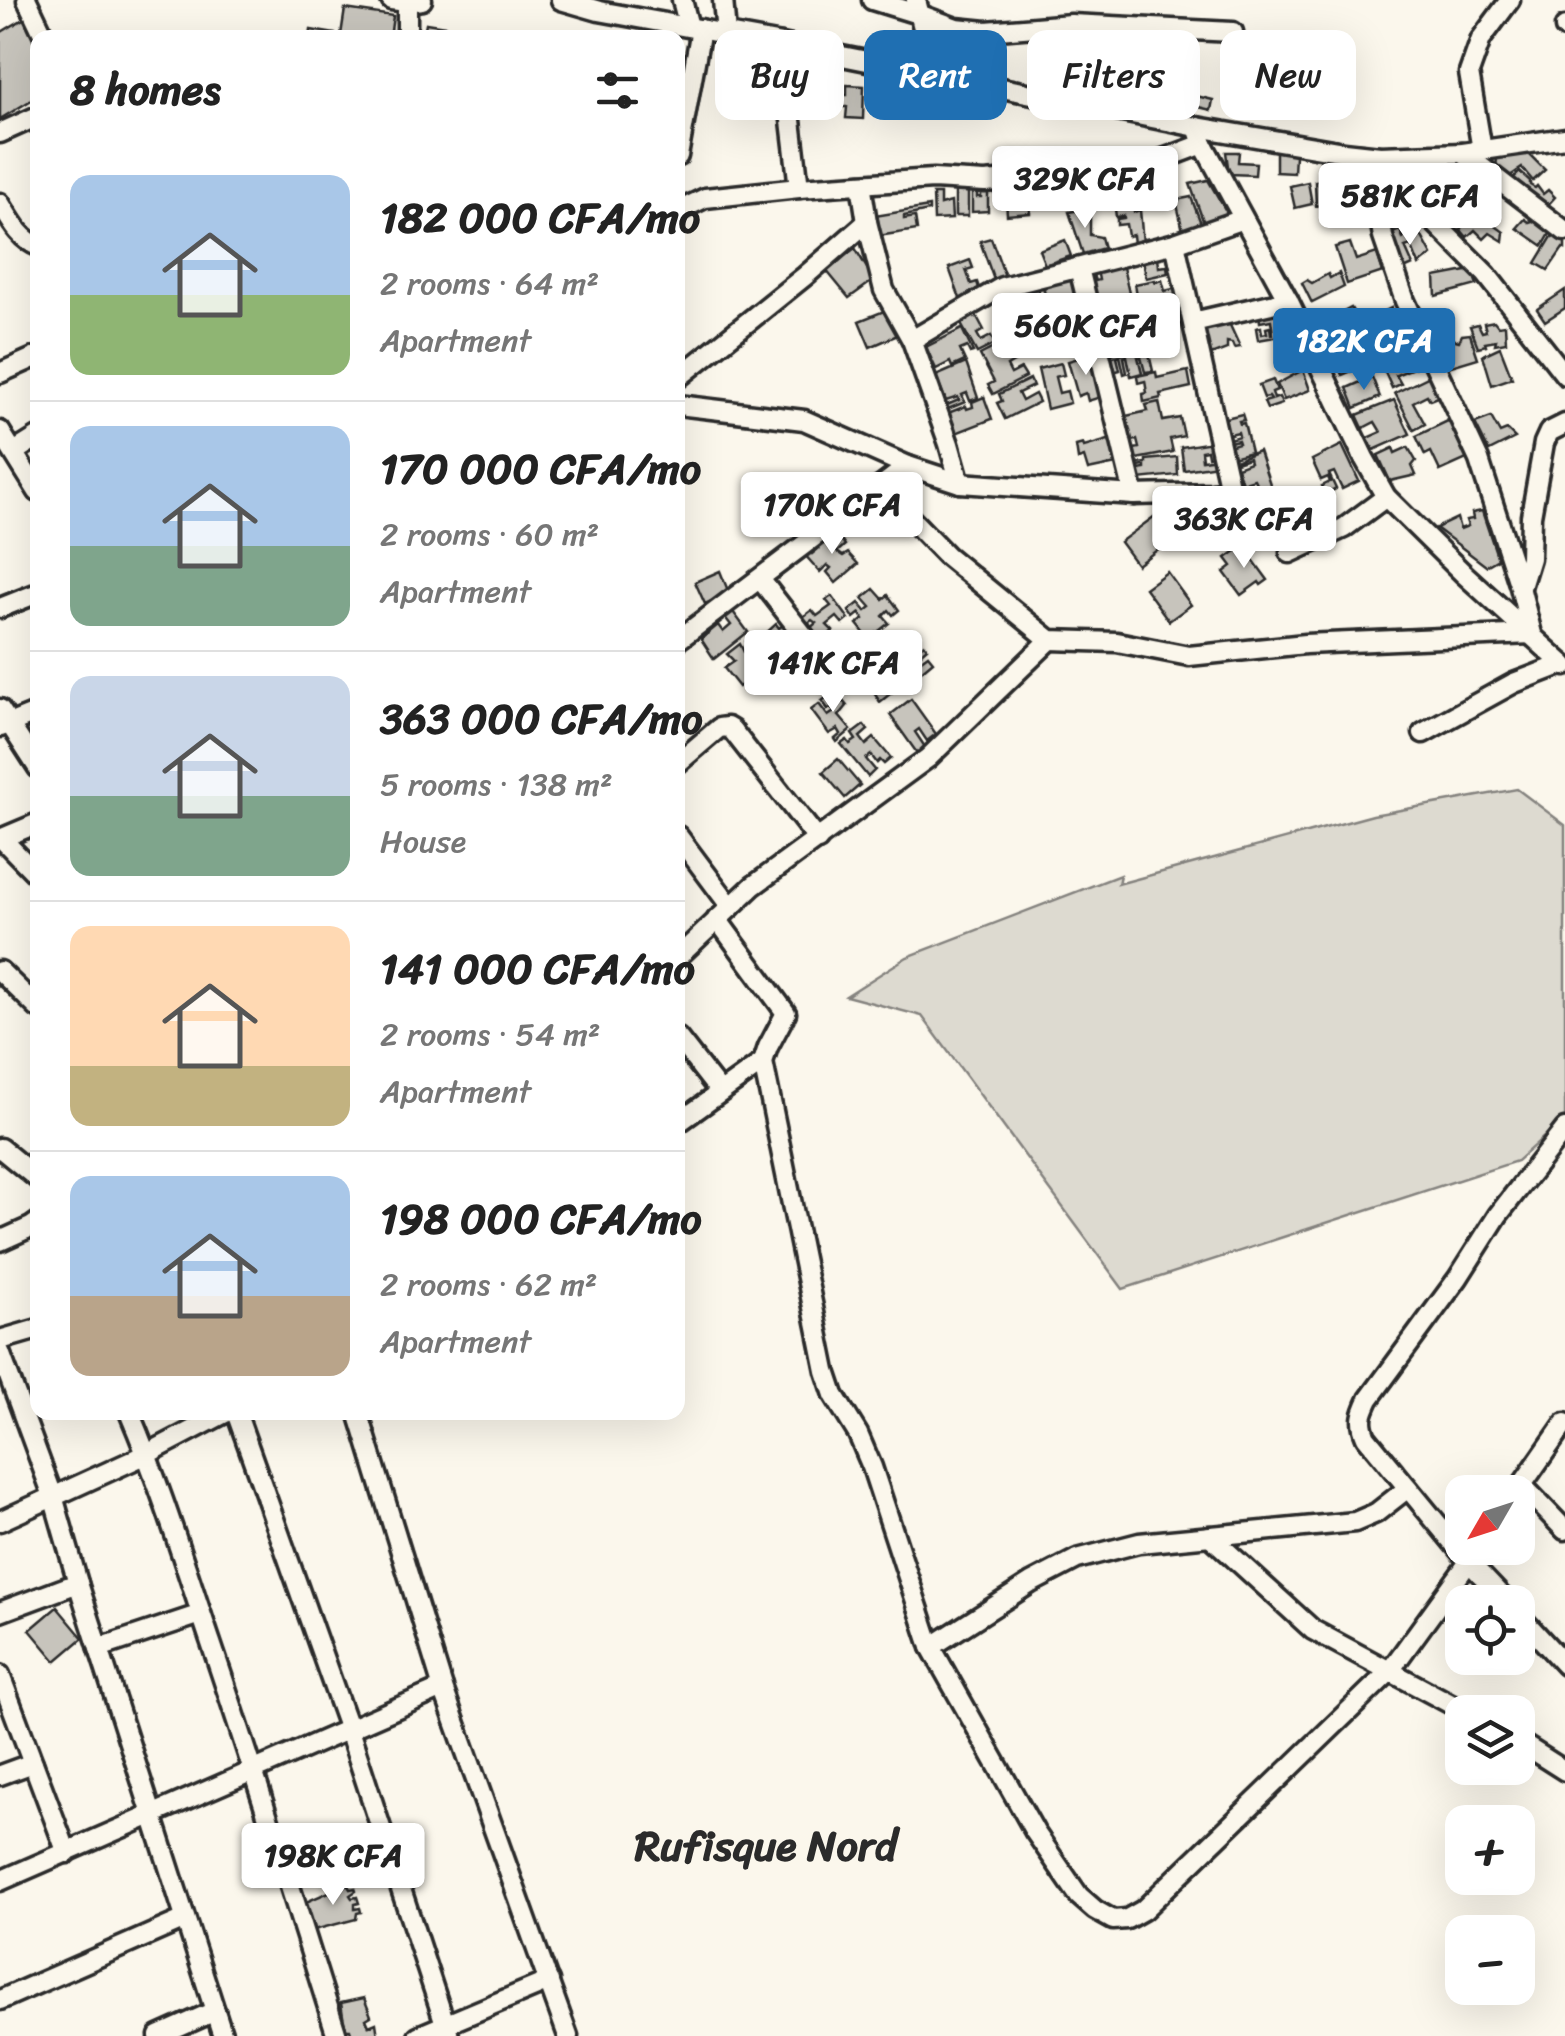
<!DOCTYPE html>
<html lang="en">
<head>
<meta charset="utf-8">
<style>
	body { margin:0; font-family:Sriracha,sans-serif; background:#f6f6f6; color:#222; height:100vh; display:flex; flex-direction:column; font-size:38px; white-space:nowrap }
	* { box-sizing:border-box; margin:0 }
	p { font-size:32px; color:#767676 }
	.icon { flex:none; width:55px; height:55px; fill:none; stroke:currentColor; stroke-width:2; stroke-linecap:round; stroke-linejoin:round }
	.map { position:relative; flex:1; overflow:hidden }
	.side { position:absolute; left:30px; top:30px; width:655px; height:1390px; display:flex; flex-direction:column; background:#fff; border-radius:20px; box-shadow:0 10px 40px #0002 }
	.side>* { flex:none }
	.banner { position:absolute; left:715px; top:30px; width:700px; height:90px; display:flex; gap:20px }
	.needle { width:65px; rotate:231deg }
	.tools { position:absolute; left:1445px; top:1475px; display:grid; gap:20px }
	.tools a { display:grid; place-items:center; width:90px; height:90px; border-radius:20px; background:#fff; box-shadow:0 10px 40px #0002; font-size:50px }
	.price { position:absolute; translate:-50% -85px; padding:0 22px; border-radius:10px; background:#fff; color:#222; font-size:32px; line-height:65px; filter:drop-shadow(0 2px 5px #0008) }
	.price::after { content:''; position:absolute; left:50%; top:60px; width:30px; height:22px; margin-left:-15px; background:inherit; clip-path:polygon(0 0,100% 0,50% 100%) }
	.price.current { background:#1f6fb2; color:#fff }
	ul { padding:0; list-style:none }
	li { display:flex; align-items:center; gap:30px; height:250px; padding:0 40px }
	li+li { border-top:2px solid #e0e0e0 }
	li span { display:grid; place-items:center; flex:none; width:280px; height:200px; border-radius:20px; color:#555 }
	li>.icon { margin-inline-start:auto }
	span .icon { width:120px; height:120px; fill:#fffc; stroke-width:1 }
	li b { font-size:42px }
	h2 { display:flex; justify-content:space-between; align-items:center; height:120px; padding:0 40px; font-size:42px }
	.pill { padding:0 35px; border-radius:20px; background:#fff; box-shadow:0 10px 40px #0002; font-size:35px; line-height:90px }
	.pill.current { background:#1f6fb2; color:#fff }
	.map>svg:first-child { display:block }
	.green { fill:#dddad0; stroke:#84827e; stroke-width:2.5 }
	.building { fill:#c7c4bc; stroke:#2b2b2b; stroke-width:2.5 }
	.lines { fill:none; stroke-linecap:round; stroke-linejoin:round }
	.minor-casing { stroke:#2b2b2b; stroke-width:25 }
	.minor { stroke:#fbf7ec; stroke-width:18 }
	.labels { text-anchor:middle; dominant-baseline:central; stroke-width:8; stroke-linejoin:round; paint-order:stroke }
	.district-label { font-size:42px; font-weight:bold; fill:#2b2b2b; stroke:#fbf7ec }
</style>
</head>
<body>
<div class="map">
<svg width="1565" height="2036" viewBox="0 0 1565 2036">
	<rect width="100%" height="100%" fill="#fbf7ec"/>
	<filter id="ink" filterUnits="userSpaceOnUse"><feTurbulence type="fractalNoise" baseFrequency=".01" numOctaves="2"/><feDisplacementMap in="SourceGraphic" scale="20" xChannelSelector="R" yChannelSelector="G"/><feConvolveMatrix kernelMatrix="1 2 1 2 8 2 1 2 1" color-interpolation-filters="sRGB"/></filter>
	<g filter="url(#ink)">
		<!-- green -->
		<path class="green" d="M1517,789L1565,825V1118L1517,1161L1123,1289L922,1016L846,996L907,957L1120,875L1118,884L1373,815Z"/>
		<!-- building -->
		<g class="building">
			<path d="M345,9L393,16L390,38H310L311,30L341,35Z"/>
			<path d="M25,18L38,38V96L0,119V33Z"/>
			<path d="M426,23L458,28L511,38H423Z"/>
			<path d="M847,85L864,86L863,119L846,118L847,107H838V95H847Z"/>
			<path d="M1188,94L1213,100L1211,110L1186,104Z"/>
			<path d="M1276,148H1300V154L1295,155L1294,173L1276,172Z"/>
			<path d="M1226,152H1239L1238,162L1256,163L1255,175L1229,174Z"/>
			<path d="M1528,153L1545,170L1533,181L1522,168L1507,178L1496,170L1497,157Z"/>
			<path d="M1440,170L1463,194L1444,215L1420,190L1432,179L1440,190L1446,185L1435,175Z"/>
			<path d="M1475,172L1486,179L1470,211L1460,206Z"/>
			<path d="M1520,172L1530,181V185L1535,188L1537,186L1543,194L1548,190L1555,197L1544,209L1510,181Z"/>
			<path d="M1336,178L1337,184H1342L1344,192L1337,193L1339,202L1316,206L1315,181Z"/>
			<path d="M1208,180L1231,220L1205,226L1190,184Z"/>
			<path d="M1036,182V188L1025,189V204H1030V213L1007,215L1005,184Z"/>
			<path d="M1308,182L1312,204L1295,208L1290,186Z"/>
			<rect x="955" y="183" width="13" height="33"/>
			<path d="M972,184H977V197H981V184H988V211L972,212Z"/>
			<path d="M1367,190L1371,206L1354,210L1353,205L1345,208L1342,197Z"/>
			<path d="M1133,191L1134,194L1124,196V199L1132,198L1134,212L1140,210L1143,243L1134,244L1133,235L1128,236L1126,224L1117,225V219L1124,218V216L1116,217L1115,209L1122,208V203L1113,204L1112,194Z"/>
			<path d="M933,194H940V205L951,202L952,219L934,220Z"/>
			<path d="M1191,197L1202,226L1183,231L1176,200Z"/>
			<path d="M929,207V211L904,216V219L915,217L917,230L878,236L875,216Z"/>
			<path d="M1090,208V235L1101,237L1104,248L1083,254L1069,212Z"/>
			<path d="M1476,212L1504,232L1503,241L1490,233L1484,239L1475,230L1467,237L1460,229Z"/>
			<path d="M1525,219L1529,222L1535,220L1551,232L1543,246L1517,228Z"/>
			<path d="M1411,226L1414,237L1421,235L1432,255L1419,265L1411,245L1405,247L1413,265L1404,269L1390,234L1400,230L1403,238Z"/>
			<path d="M1556,230L1565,236V249L1563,248L1548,270L1536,263Z"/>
			<path d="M991,238L1006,279L995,283L980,241Z"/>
			<path d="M1065,240L1071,256L1045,265L1039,250Z"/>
			<path d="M1350,243L1356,260L1377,253L1383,272L1347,284L1335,247Z"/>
			<path d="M855,248L874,280L849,298L826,270Z"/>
			<path d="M1158,256L1159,267L1167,266L1168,273L1146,278L1143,259Z"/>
			<path d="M970,260L973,268L966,270L971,284L977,282L982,297L962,304L949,268Z"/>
			<path d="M1122,263L1132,306L1097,314L1095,305L1116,300L1115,296L1094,301L1087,272L1092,271L1095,281L1099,280L1097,270Z"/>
			<path d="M1472,270L1477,285L1436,296L1435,277Z"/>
			<path d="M1339,273L1344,287L1312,303L1302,283L1307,280L1312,283L1328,274L1330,278Z"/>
			<path d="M1072,278L1078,302L1072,303L1076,319L1054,326L1043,287Z"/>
			<path d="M1155,280V282L1162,280L1165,291L1177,288L1179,296L1139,305L1135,284Z"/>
			<path d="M1038,287L1044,313L1030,318L1022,303H1025L1029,310L1035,309L1029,296L1021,300L1019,292Z"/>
			<path d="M1565,290V308L1545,321L1537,309Z"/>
			<path d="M1180,299L1185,323L1146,331L1141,307L1150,305L1152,315L1169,312L1168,302Z"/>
			<path d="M1351,308L1358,320L1328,336L1321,324Z"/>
			<path d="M1391,308L1396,320L1394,329L1378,335L1381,343L1395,336L1396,341L1410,334L1412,340L1379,353L1365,321Z"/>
			<path d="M889,309L900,334L870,347L859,321Z"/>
			<path d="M1126,310L1127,317L1135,316L1138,332L1102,341L1101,338L1115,334L1114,331L1103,333L1097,316Z"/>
			<path d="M1276,311L1281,336L1258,340L1256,328L1261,327L1262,334L1267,333L1266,328L1270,327L1271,334H1273L1271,320L1260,322L1259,314Z"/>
			<path d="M976,315L984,330L977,334L981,341L991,336L995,344L977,353L961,324Z"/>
			<path d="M1494,321L1498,326L1505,325L1506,342L1495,344L1496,340L1485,342L1486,345L1478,347L1470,326L1478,324L1482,332L1486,331L1484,323Z"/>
			<path d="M1229,323L1240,347L1234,348L1232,343L1227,342V349L1211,355L1201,325Z"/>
			<path d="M1362,323L1366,329L1356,336L1364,348L1360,353L1362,357L1358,361L1361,367L1342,375L1328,341L1342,334L1345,340L1350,338L1347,332Z"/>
			<path d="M962,329L973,352L970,353L967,347L960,350L965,361L952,367L950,362L936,369L926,347Z"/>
			<path d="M1470,334L1478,358L1448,367L1438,344L1444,340L1447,345L1451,342L1448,338L1459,341L1462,335Z"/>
			<path d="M1133,339L1134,344L1146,341L1153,371L1145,372L1141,357H1138L1142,373L1131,376L1127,356L1124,357L1127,373L1124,374L1120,356L1117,357L1120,370L1113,372L1109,358L1128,353L1127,350L1107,355L1105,346Z"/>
			<path d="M1009,340L1019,359L1007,366L1011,374L1021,369L1026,377L993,394L988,385L994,382L980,355Z"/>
			<path d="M1416,342L1425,363L1396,375L1401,384L1392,388L1379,359Z"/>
			<path d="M1500,347L1512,378L1492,385L1483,355Z"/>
			<path d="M1082,357L1083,360L1094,357L1104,396L1088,401L1086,393L1078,396L1068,361Z"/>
			<path d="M966,363L978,398L970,401L967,393L962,395L965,402L948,409L947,405L959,400L958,397L946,401L936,376Z"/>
			<path d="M1061,363L1064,375L1055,377L1059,393L1067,391L1070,403L1047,409L1038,369Z"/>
			<path d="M1303,370L1310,390L1284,400L1277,384Z"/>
			<path d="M1188,371L1191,387L1160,394L1161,398L1144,402L1143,394L1147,393L1145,381L1138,383L1137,376L1156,372L1157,378Z"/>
			<path d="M1432,375L1442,395L1430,400L1427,395L1413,402L1425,424L1414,430L1395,393Z"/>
			<path d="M1372,377L1380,397L1355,408L1347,388Z"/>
			<path d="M1030,379L1033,386L1018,393L1022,401L1035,394L1039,402L1005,419L997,403L1002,401L999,394Z"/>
			<path d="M1273,380L1277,390L1272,392L1274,399L1279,397L1282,404L1267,409L1264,402L1271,400L1269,397L1264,398L1259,385Z"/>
			<path d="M984,397L992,419L956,433L948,413L966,406L967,409L973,407L972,402Z"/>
			<path d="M1394,400L1410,434L1374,450L1367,438L1381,432L1375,422L1363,428L1357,415Z"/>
			<path d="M1159,402L1163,421L1180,418L1184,436L1170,439L1173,452L1131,460L1129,450L1139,448L1137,440L1127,442L1122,417L1148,411L1146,405Z"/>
			<path d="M1242,414L1244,420L1239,421L1240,424L1244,423L1251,452L1232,457L1229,446L1239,443L1238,440L1230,442L1229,439L1239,436L1238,432L1226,435L1222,419Z"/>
			<path d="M1491,417L1500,433L1507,430L1515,438L1489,451L1475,423Z"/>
			<path d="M1452,419L1457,428L1453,430L1467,459L1440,471L1431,452L1425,455L1416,436Z"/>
			<path d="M1115,438L1121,463L1088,470L1084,457L1078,459L1076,446L1083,444L1084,447Z"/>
			<path d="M1212,442L1219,454L1208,456L1207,450L1201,451L1202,460L1218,458V465L1184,470L1181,447Z"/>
			<path d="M1342,445L1359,481L1342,489L1334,472L1329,474L1336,489L1326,494L1322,486L1330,482L1328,477L1321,480L1312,460Z"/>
			<path d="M1408,447L1416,461L1412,466L1416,475L1390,481L1378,455L1393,448L1395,453Z"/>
			<path d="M1259,451L1271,487L1245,497L1242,488L1256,483L1254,479L1242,483L1237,467L1250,462L1249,458L1236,462L1235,460Z"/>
			<path d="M1177,457L1178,475L1139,479L1138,470L1145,469V466L1137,467V464L1146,463V460Z"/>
			<path d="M1482,511L1498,559L1486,566L1436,528L1457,518L1460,529L1468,526L1466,520L1473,519L1472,513Z"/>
			<path d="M1155,516L1172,539L1137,565L1120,542Z"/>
			<path d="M834,530L845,545L837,552L843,556L848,553L858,564L836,583L827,572L831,568L827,565L820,572L804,554L808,550L812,554L818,549L814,544Z"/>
			<path d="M1243,546L1268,580L1261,585L1259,582L1241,595L1224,572L1232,566L1226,558Z"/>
			<path d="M720,571L729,593L705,604L695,582Z"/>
			<path d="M1167,572L1191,605L1169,621L1145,588Z"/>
			<path d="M874,589L883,599L888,595L899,610L893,615L889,610L883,616L889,623L869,639L857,624L864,619L860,613L854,618L849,611L859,603L866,611L871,607L863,598Z"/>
			<path d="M832,596L849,619L843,624L837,617L827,625L833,631L817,643L808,630L816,623L812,620L804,626L799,620L812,610L817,616L831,606L826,600Z"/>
			<path d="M728,605L748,632L714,659L701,639L718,625L723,632L731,625L720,611Z"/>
			<path d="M776,624L779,628L783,625L790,634L787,637L783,632L777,637L784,645L791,640L799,649L783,663L778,657L775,659L758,639L760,637L763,641L766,638L764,635Z"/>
			<path d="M912,636L920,647L924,644L927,648L914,659L917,663L928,655L933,661L914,677L912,673L904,680L907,684L903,687L897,680L901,677L896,671L892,675L881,661Z"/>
			<path d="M751,637L764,648L757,653L762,659L768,655L773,660L739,687L724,668L734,661L727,654L740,644L744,652L752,646L746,641Z"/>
			<path d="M878,664L888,675L884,677L895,690L880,702L872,690L875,687L871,682L868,684L862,677L865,675L868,679L876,673L873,668Z"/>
			<path d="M835,691L847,706L839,716L851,730L837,742L835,739L841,734L838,729L829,734L811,710L819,704L828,716L834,712L832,708L828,709L822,701Z"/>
			<path d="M911,699L936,734L927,741L919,729L915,732L925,747L917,753L890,715Z"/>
			<path d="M864,725L868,730L860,737L866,745L874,738L891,758L884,764L880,760L877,763L871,755L866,759L875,770L868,777L841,744L847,740L850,744L856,740L852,734Z"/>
			<path d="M838,759L860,785L845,798L823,772Z"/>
			<path d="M57,1607L83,1638L56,1661L30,1630Z"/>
			<path d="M347,1884L350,1889L355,1888L356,1891L350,1895L352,1898L357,1897L359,1903L355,1904V1909L360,1908L361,1912L357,1913L356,1919L314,1930L306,1902Z"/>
			<path d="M364,1998L371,2016L366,2019L369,2026L376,2023L378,2036H352L350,2029H345L341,2003Z"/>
		</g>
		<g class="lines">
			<!-- minor casing -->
			<g class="minor-casing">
				<g id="minor">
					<path d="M27,0L45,38"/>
					<path d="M391,0L407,2L422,0"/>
					<path d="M561,0L599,11L782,44L1197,127L1344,152L1380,156L1463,153L1565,138"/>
					<path d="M682,0L689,27"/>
					<path d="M723,0L726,34"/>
					<path d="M872,0L921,15L956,28L986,31L1071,24L1233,32"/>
					<path d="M916,0L935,76"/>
					<path d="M407,2V38"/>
					<path d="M1565,27V28"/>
					<path d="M782,44L799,188"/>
					<path d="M1197,127L1203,144L1288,300L1364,458L1386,497L1464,574L1565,666"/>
					<path d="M0,133L38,116"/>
					<path d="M1482,150L1469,73L1481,39L1510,0"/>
					<path d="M1463,153L1565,231"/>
					<path d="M678,156L701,29"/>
					<path d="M861,184L867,222L884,290L912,340L949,444L960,483"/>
					<path d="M1388,187L1406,194L1486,274L1565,375"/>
					<path d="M0,203C10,219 19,239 38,246"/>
					<path d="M678,211L705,198L799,188L933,179L985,182L1107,172L1158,161L1203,144"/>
					<path d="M1079,268L1134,495"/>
					<path d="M1193,322L1288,300"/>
					<path d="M912,340L1002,287L1175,243L1243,219"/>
					<path d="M0,373L38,356"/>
					<path d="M678,378L805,276L867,222"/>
					<path d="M678,405L804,420L908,466L960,483L1134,495L1212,493L1230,490L1175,243"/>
					<path d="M0,431L38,492"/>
					<path d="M14,452L38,437"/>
					<path d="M880,487L947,556L1050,640L1117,642L1189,656L1305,644L1532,634L1520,587L1479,460L1405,301L1383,237L1379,213L1388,187L1380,156"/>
					<path d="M1290,553L1344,528L1386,497"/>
					<path d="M760,579L839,681"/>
					<path d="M1521,587L1530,558L1531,516L1544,443L1549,432L1565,424"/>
					<path d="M0,608L38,593"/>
					<path d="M678,640L908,466"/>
					<path d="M0,709L38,768"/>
					<path d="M1,727L38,712"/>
					<path d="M1423,733L1514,683L1563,664"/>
					<path d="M678,763L719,728L727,727L732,730L818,840"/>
					<path d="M678,836L731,907"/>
					<path d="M1,838L38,876"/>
					<path d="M0,839L38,823"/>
					<path d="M717,919L786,1013L768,1047L763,1062L826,1371L834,1395L858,1434L872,1467L931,1647L1035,1832L1079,1896L1095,1910L1113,1920L1127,1919L1143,1910L1389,1672L1479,1548"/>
					<path d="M678,957L753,886L928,758L1050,640"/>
					<path d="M0,971L38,1008"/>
					<path d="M678,1038L720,1092"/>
					<path d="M678,1123L763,1062"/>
					<path d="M0,1148L38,1179"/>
					<path d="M0,1241L31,1227L38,1222"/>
					<path d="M0,1340L38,1329"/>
					<path d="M0,1352L53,1496L78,1583L223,2036"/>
					<path d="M129,1412C161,1487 185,1566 211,1643C255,1773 296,1905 337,2036"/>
					<path d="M236,1412L349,1730L449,2036"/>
					<path d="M358,1412L443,1688L568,2036"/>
					<path d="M1522,1485L1565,1530"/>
					<path d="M1517,1492L1565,1423"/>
					<path d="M0,1521L147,1454L227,1412"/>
					<path d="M1210,1536L1313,1630L1466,1712"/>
					<path d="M1507,1602L1469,1562L1366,1437C1359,1421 1362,1414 1369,1399L1458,1278L1498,1215L1565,1129"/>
					<path d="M0,1612L78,1583"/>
					<path d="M1518,1614L1565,1665"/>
					<path d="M931,1647L1031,1583L1077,1559L1139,1543L1355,1522L1376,1513L1408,1488"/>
					<path d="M99,1648L201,1614"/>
					<path d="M0,1675L67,1853"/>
					<path d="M1518,1741L1565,1771"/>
					<path d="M0,1775L33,1763"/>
					<path d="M0,1881L443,1688"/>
					<path d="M0,2000L185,1919"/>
					<path d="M159,2036L215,2011"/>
					<path d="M418,2036L549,1981"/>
				</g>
			</g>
			<!-- minor -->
			<use href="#minor" class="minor"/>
		</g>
	</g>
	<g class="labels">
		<!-- district labels -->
		<g class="district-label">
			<text x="766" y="1846">Rufisque Nord</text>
		</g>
	</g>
</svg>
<div class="tools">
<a><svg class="needle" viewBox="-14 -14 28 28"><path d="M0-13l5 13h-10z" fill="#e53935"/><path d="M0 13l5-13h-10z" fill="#767676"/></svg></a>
<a><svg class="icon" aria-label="locate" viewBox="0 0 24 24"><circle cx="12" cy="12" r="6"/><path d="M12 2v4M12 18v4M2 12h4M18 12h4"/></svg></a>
<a><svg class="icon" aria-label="layers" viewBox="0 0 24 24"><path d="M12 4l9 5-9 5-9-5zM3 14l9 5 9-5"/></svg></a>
<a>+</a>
<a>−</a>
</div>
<b class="price" style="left:1085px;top:231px">329K CFA</b>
<b class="price" style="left:1410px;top:248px">581K CFA</b>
<b class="price" style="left:1086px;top:378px">560K CFA</b>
<b class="price current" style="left:1364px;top:393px">182K CFA</b>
<b class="price" style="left:832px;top:557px">170K CFA</b>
<b class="price" style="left:1244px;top:571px">363K CFA</b>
<b class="price" style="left:833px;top:715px">141K CFA</b>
<b class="price" style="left:333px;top:1908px">198K CFA</b>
<div class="banner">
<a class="pill">Buy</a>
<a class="pill current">Rent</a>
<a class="pill">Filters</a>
<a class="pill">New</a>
</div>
<section class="side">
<h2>8 homes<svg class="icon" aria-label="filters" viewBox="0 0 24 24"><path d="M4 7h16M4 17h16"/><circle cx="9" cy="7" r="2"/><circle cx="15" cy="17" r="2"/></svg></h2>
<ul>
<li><span style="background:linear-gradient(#a9c7e8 60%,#8fb573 0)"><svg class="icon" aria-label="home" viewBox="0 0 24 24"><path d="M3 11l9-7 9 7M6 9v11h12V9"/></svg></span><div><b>182 000 CFA/mo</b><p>2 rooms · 64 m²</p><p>Apartment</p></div></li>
<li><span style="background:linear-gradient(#a9c7e8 60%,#7fa58c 0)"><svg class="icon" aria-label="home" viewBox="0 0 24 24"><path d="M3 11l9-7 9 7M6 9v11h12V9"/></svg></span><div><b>170 000 CFA/mo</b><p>2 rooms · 60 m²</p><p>Apartment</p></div></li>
<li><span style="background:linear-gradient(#c9d6e8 60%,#7fa58c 0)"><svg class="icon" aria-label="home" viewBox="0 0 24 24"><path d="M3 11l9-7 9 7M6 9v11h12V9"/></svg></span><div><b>363 000 CFA/mo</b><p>5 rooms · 138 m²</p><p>House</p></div></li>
<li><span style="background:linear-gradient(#ffd9b3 70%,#c2b280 0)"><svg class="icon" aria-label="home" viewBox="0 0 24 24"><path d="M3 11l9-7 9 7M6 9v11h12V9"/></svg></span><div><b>141 000 CFA/mo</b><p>2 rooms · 54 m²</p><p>Apartment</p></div></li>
<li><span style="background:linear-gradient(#a9c7e8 60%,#b9a48a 0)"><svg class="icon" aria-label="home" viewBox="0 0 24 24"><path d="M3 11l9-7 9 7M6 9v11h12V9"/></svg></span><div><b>198 000 CFA/mo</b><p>2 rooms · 62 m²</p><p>Apartment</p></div></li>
</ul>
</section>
</div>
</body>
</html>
